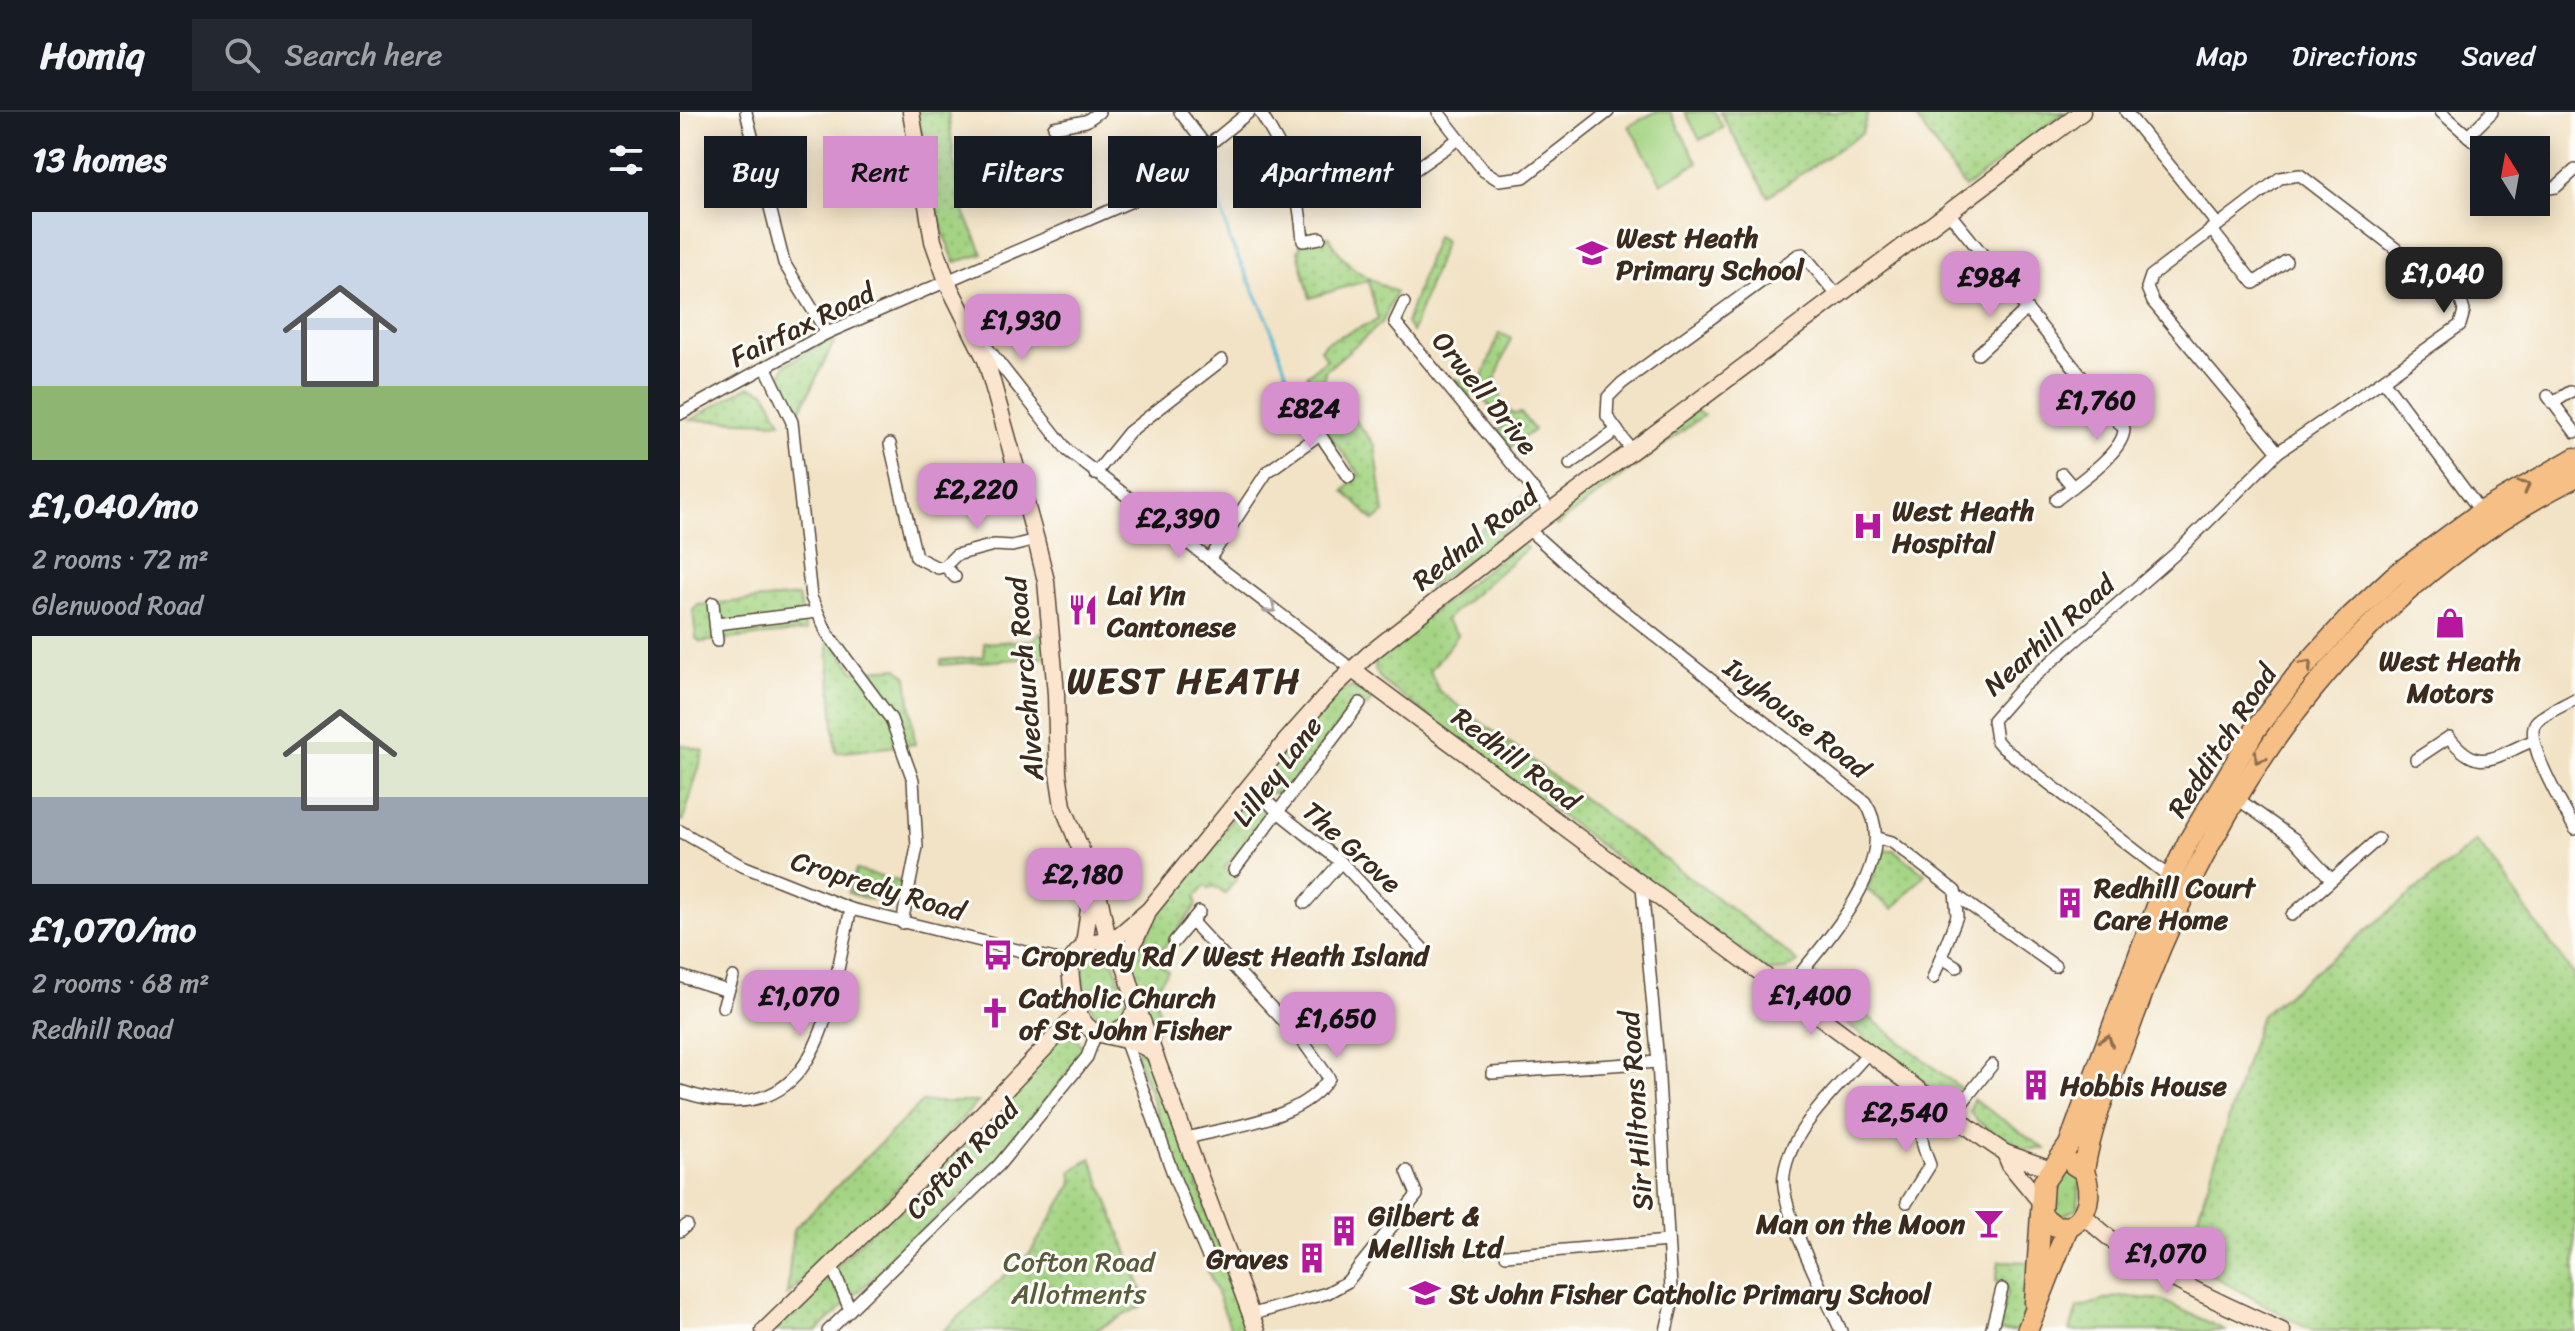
<!DOCTYPE html>
<html lang="en">
<head>
<meta charset="utf-8">
<style>
	body { margin:0; font-family:Sriracha,sans-serif; background:#242831; color:#f1f3f6; height:100vh; display:flex; flex-direction:column; font-size:30px; white-space:nowrap }
	* { box-sizing:border-box; margin:0 }
	p { font-size:26px; color:#9ea1a6 }
	.icon { flex:none; width:44px; height:44px; fill:none; stroke:currentColor; stroke-width:2; stroke-linecap:round; stroke-linejoin:round }
	.map { position:relative; flex:1; overflow:hidden }
	.sheet { display:flex; flex-direction:column; background:#171b24; width:680px }
	.sheet>* { flex:none }
	.banner { position:absolute; left:24px; top:24px; width:760px; height:72px; display:flex; gap:16px }
	.needle { width:52px; rotate:349deg }
	.tools { position:absolute; left:1790px; top:24px; display:grid; gap:16px }
	.tools a { display:grid; place-items:center; width:80px; height:80px; border-radius:0px; background:#171b24; box-shadow:0 4px 20px #0003; font-size:40px }
	.price { position:absolute; translate:-50% -68px; padding:0 18px; border-radius:16px; background:#d690ce; color:#111; font-size:26px; line-height:52px; filter:drop-shadow(0 2px 4px #0008) }
	.price::after { content:''; position:absolute; left:50%; top:48px; width:24px; height:18px; margin-left:-12px; background:inherit; clip-path:polygon(0 0,100% 0,50% 100%) }
	.price.active { background:#222; color:#fff }
	ul { padding:0; list-style:none }
	li { display:grid; align-content:center; gap:16px; height:424px; padding:0 32px }
	li span { display:grid; place-items:center; height:248px; border-radius:0px; color:#555 }
	li>.icon { margin-inline-start:auto }
	span .icon { width:144px; height:144px; fill:#fffc; stroke-width:1 }
	li b { font-size:34px }
	h2 { display:flex; justify-content:space-between; align-items:center; height:96px; padding:0 32px; font-size:34px }
	.tag { padding:0 28px; border-radius:0px; background:#171b24; box-shadow:0 4px 20px #0003; font-size:28px; line-height:72px }
	.tag.active { background:#d690ce; color:#111 }
	header { display:flex; align-items:center; gap:48px; box-sizing:border-box; height:112px; padding:0 40px; background:#171b24; border-bottom:2px solid #363941 }
	header strong { font-size:38px }
	nav { display:flex; gap:44px; margin-inline-start:auto; font-size:28px }
	.search { width:560px; height:72px; background:#242831; display:flex; align-items:center; gap:20px; box-sizing:border-box; padding:0 28px; border-radius:0px; color:#9ea1a6; font-size:30px }
	main { display:flex; flex:1; min-height:0 }
	.map>svg:first-child { display:block }
	.green { fill:url(#green-dots); stroke:#707f50; stroke-width:2 }
	.pitch { fill:#a4d483; stroke:#707f50; stroke-width:2 }
	.lines { fill:none; stroke-linecap:round; stroke-linejoin:round }
	.stream { stroke:#52b6d0; stroke-width:3 }
	.street-casing { stroke:#564637; stroke-width:14 }
	.secondary-casing { stroke:#564637; stroke-width:19 }
	.highway-casing { stroke:#564637; stroke-width:23 }
	.street { stroke:#fff; stroke-width:11 }
	.secondary { stroke:#fbe5cf; stroke-width:16 }
	.highway { stroke:#f5bf86; stroke-width:20 }
	.oneway { stroke:#8f6d4d }
	.oneway2 { stroke:#a79f9a }
	.labels { text-anchor:middle; dominant-baseline:central; stroke-width:6; stroke-linejoin:round; paint-order:stroke }
	.poi-label { font-size:28px; font-weight:bold; fill:#3b2a1e; stroke:#fdfcf7; text-anchor:start }
	.street-label { font-size:28px; fill:#3b2a1e; stroke:#fdfcf7 }
	.park-label { font-size:28px; fill:#5a5d3c; stroke:#fdfcf7 }
	.district-label { font-size:36px; font-weight:bold; letter-spacing:2px; fill:#3b2a1e; stroke:#fdfcf7 }
</style>
</head>
<body>
<header>
<strong>Homiq</strong>
<div class="search"><svg class="icon" aria-label="search" viewBox="0 0 24 24"><circle cx="10" cy="10" r="6"/><path d="M15 15l6 6"/></svg>Search here</div>
<nav><a>Map</a><a>Directions</a><a>Saved</a></nav>
</header>
<main>
<section class="sheet">
<h2>13 homes<svg class="icon" aria-label="filters" viewBox="0 0 24 24"><path d="M4 7h16M4 17h16"/><circle cx="9" cy="7" r="2"/><circle cx="15" cy="17" r="2"/></svg></h2>
<ul>
<li><span style="background:linear-gradient(#c9d6e8 70%,#8fb573 0)"><svg class="icon" aria-label="home" viewBox="0 0 24 24"><path d="M3 11l9-7 9 7M6 9v11h12V9"/></svg></span><div><b>£1,040/mo</b><p>2 rooms · 72 m²</p><p>Glenwood Road</p></div></li>
<li><span style="background:linear-gradient(#dfe7d0 65%,#9aa5b1 0)"><svg class="icon" aria-label="home" viewBox="0 0 24 24"><path d="M3 11l9-7 9 7M6 9v11h12V9"/></svg></span><div><b>£1,070/mo</b><p>2 rooms · 68 m²</p><p>Redhill Road</p></div></li>
</ul>
</section>
<div class="map">
<svg width="1895" height="1219" viewBox="0 0 1895 1219">
	<defs>
		<pattern id="green-dots" width="8" height="8" patternUnits="userSpaceOnUse" patternTransform="scale(2)"><rect width="8" height="8" fill="#a4d483"/><path d="M2 2h.1M6 6h.1" fill="none" stroke="#8eb671" stroke-width="1.8" stroke-linecap="round"/></pattern>
	</defs>
	<rect width="100%" height="100%" fill="#fdfcf7"/>
	<filter id="ink" filterUnits="userSpaceOnUse"><feTurbulence type="fractalNoise" baseFrequency=".0125" numOctaves="2"/><feDisplacementMap in="SourceGraphic" scale="16" xChannelSelector="R" yChannelSelector="G"/><feConvolveMatrix kernelMatrix="1 2 1 2 8 2 1 2 1" color-interpolation-filters="sRGB"/></filter>
	<filter id="wash" filterUnits="userSpaceOnUse"><feTurbulence type="fractalNoise" baseFrequency=".006" numOctaves="4" result="noise"/><feDisplacementMap in="SourceGraphic" scale="32" xChannelSelector="R" yChannelSelector="G"/><feGaussianBlur stdDeviation="1.8" result="paint"/><feColorMatrix in="noise" values="0 0 0 0 0 0 0 0 0 0 0 0 0 0 0 0 0 1.4 0 .05"/><feComposite in="paint" operator="in"/></filter>
	<g filter="url(#wash)">
		<rect width="100%" height="100%" fill="#f2e3c6"/>
		<!-- green -->
		<g class="green">
			<path d="M237,0H268L280,91L303,142L275,150C254,103 246,51 237,0Z"/>
			<path d="M1040,0H1188L1182,21L1088,84Z"/>
			<path d="M1232,0H1385L1285,76Z"/>
			<path d="M649,124C666,157 683,164 716,180L702,211L645,259L643,269L695,333L704,401L694,409L664,379L680,363L624,290L628,262L647,247L640,237L646,230L698,208L688,168L630,186L618,139L623,129Z"/>
			<path d="M756,124L765,128L732,220L726,211Z"/>
			<path d="M819,221L831,226L811,279L820,281L822,291L833,302L841,301L854,318L831,335L818,320L824,311L798,280L788,285L771,266L799,276Z"/>
			<path d="M158,222L117,305L100,269L105,253Z"/>
			<path d="M69,274L86,280L101,310L10,308Z"/>
			<path d="M1015,298L1024,303L876,414L872,405Z"/>
			<path d="M843,383L852,390L850,401L749,476L741,466Z"/>
			<path d="M840,431L847,436L765,508L778,523L750,559L759,579L1069,810L1118,850L1106,858L1087,859L702,569L695,558L696,544Z"/>
			<path d="M118,484L126,519L20,530L16,526L13,498L18,493Z"/>
			<path d="M360,520L365,526L368,545L261,553V548L304,545V531L352,528Z"/>
			<path d="M147,521L174,559L218,556L227,565L235,632L156,641Z"/>
			<path d="M672,575L694,586L686,595L678,588L603,681H588L582,677L581,666L659,580Z"/>
			<path d="M0,632L24,639L3,709L0,708Z"/>
			<path d="M577,685L586,703L544,757L558,765L545,782L534,774L529,777L525,774L515,785L517,793L480,840L478,851L488,859L474,878L481,911L475,921L451,850L481,796L562,695L569,686Z"/>
			<path d="M1797,729L1895,865V1219H1632L1504,1148L1581,903Z"/>
			<path d="M1208,738H1214L1245,762L1213,797L1187,778L1201,741Z"/>
			<path d="M176,758L222,770C217,798 187,786 168,781Z"/>
			<path d="M424,837L435,853L449,897C424,932 384,876 411,839Z"/>
			<path d="M1130,859L1284,979L1277,986L1259,984L1124,878L1121,871Z"/>
			<path d="M383,923L397,927L405,939L317,1048L137,1219H93Z"/>
			<path d="M458,937L474,950L542,1140L532,1138L502,1069L455,940Z"/>
			<path d="M1293,987L1365,1037H1335L1295,1007L1290,999Z"/>
			<path d="M242,990H298L189,1106L107,1184L113,1118Z"/>
			<path d="M411,1046L467,1191L414,1219H263L350,1141L393,1071L392,1059Z"/>
			<path d="M1387,1057L1400,1067L1398,1096L1383,1104L1377,1103C1365,1088 1368,1065 1387,1057Z"/>
			<path d="M1319,1149L1349,1150L1351,1172L1340,1219H1316L1327,1181L1326,1170L1316,1169Z"/>
			<path d="M551,1153L574,1219H552L528,1159Z"/>
			<path d="M1440,1184L1481,1188L1547,1219H1390L1397,1196Z"/>
		</g>
		<!-- pitch -->
		<g class="pitch">
			<path d="M975,0H990L1018,51L981,71L949,14Z"/>
			<path d="M1005,0H1035L1043,16L1020,28Z"/>
		</g>
		<g class="lines">
			<!-- stream -->
			<path class="stream" d="M531,55L550,129L588,208L609,268"/>
		</g>
	</g>
	<g filter="url(#ink)">
		<g class="lines">
			<!-- street casing -->
			<g class="street-casing">
				<g id="street">
					<path d="M66,0L104,151L147,221"/>
					<path d="M500,0L526,34"/>
					<path d="M580,0C612,53 617,66 623,129L640,126"/>
					<path d="M758,0L804,59L819,68L844,65L928,0"/>
					<path d="M1446,0L1537,112"/>
					<path d="M1761,0L1804,38"/>
					<path d="M374,15L406,9L419,0"/>
					<path d="M1788,24L1812,0"/>
					<path d="M703,57L713,73L777,28"/>
					<path d="M1856,78L1876,75L1895,58"/>
					<path d="M1269,101L1444,317C1444,341 1394,373 1376,388"/>
					<path d="M1531,117L1574,171L1606,149"/>
					<path d="M724,191L715,210L871,399"/>
					<path d="M302,229L388,339L673,558"/>
					<path d="M1298,242L1347,197"/>
					<path d="M86,256L112,310L131,485L147,521L211,607L233,668L237,735L222,811"/>
					<path d="M1703,268L1598,340L1473,190L1467,176L1471,164L1600,66L1620,63L1780,186L1784,199L1780,213L1703,268L1801,400"/>
					<path d="M1868,284L1895,320"/>
					<path d="M1873,291L1890,280"/>
					<path d="M619,292L669,365"/>
					<path d="M0,302L147,221L454,88L481,72L569,0"/>
					<path d="M210,332L236,445L258,456L265,454L276,443L314,433L332,434L356,428"/>
					<path d="M952,339L927,304L928,285L942,271L1118,143L1123,142L1157,183"/>
					<path d="M890,352L937,318"/>
					<path d="M415,362L449,320L542,248"/>
					<path d="M1382,362L1393,375"/>
					<path d="M848,417L899,463L1185,690C1225,749 1140,836 1104,881"/>
					<path d="M529,448L587,360L640,322"/>
					<path d="M265,454L275,465"/>
					<path d="M33,491L37,529"/>
					<path d="M36,512L137,500"/>
					<path d="M1895,587C1883,594 1867,600 1857,609C1840,625 1885,698 1895,717"/>
					<path d="M1736,647L1769,625C1799,663 1813,645 1852,629"/>
					<path d="M570,672L598,700L661,750L742,836"/>
					<path d="M1555,685L1614,727L1651,767"/>
					<path d="M0,719L60,753L171,797L390,851"/>
					<path d="M1198,726L1212,730L1275,779L1277,804L1261,845"/>
					<path d="M554,758L680,591"/>
					<path d="M1491,766L1322,635L1316,628L1313,608L1341,576L1495,442L1598,340"/>
					<path d="M962,775L978,950L992,1193L986,1219"/>
					<path d="M1277,784L1375,854"/>
					<path d="M625,791L661,750"/>
					<path d="M1612,803L1698,727"/>
					<path d="M494,830L519,800"/>
					<path d="M0,864L48,879"/>
					<path d="M1253,866L1261,845L1277,855"/>
					<path d="M43,895L53,865"/>
					<path d="M444,925L496,1070L527,1143L534,1149L551,1145"/>
					<path d="M812,961L978,950"/>
					<path d="M0,979C142,1027 147,898 171,797"/>
					<path d="M1272,1004L1312,953"/>
					<path d="M508,1026C554,1013 622,1008 649,966L624,931L511,809"/>
					<path d="M1227,1090L1250,1053C1238,1022 1238,1021 1258,994"/>
					<path d="M0,1119L7,1113"/>
					<path d="M826,1143L988,1129"/>
					<path d="M151,1152L170,1198"/>
					<path d="M573,1202L647,1181L667,1170L737,1083L727,1059"/>
					<path d="M148,1219L319,1053L407,945L416,921"/>
					<path d="M1161,1219C1146,1185 1099,1096 1104,1063C1110,1017 1158,976 1187,942"/>
					<path d="M1311,1219L1322,1177"/>
				</g>
			</g>
			<!-- secondary casing -->
			<g class="secondary-casing">
				<g id="secondary">
					<path d="M231,0L253,129L268,172L306,248L356,428L366,469L376,582L378,661L383,694L418,780L428,828"/>
					<path d="M673,558L1306,1028L1325,1041L1371,1057"/>
					<path d="M431,830L469,798L606,629L655,574L688,543L848,417L1402,0"/>
					<path d="M404,833L412,775"/>
					<path d="M444,851L467,803"/>
					<path d="M457,895L577,1219"/>
					<path d="M429,923L447,913L457,895L444,851L428,828C410,829 398,835 390,851C391,874 393,914 420,922C440,927 455,928 473,940"/>
					<path d="M1325,1041L1330,1053L1359,1088"/>
					<path d="M1403,1102C1450,1152 1540,1191 1602,1219"/>
					<path d="M84,1219L248,1059L398,901"/>
				</g>
			</g>
			<!-- highway casing -->
			<g class="highway-casing">
				<g id="highway">
					<path d="M1404,1059C1411,1010 1433,961 1450,915C1532,681 1669,480 1895,365"/>
					<path d="M1361,1103L1375,1114L1388,1115C1410,1103 1412,1081 1404,1059L1394,1053"/>
					<path d="M1355,1191L1363,1071L1389,1033L1477,794L1508,730L1575,618L1617,563L1671,504L1714,464L1801,400L1895,346"/>
					<path d="M1347,1219L1388,1115"/>
				</g>
			</g>
			<!-- street -->
			<use href="#street" class="street"/>
			<!-- secondary -->
			<use href="#secondary" class="secondary"/>
			<!-- highway -->
			<use href="#highway" class="highway"/>
		</g>
		<!-- one-way arrows -->
		<defs><path id="oneway-chevron" d="M-2-3.5L2.5 0L-2 3.5" fill="none" stroke-width="1.6" stroke-linecap="round" stroke-linejoin="round" transform="scale(2)"/></defs>
		<g class="oneway">
			<use href="#oneway-chevron" transform="translate(1845 374) rotate(-30)"/>
			<use href="#oneway-chevron" transform="translate(1627 553) rotate(-48)"/>
			<use href="#oneway-chevron" transform="translate(1579 646) rotate(124)"/>
			<use href="#oneway-chevron" transform="translate(1427 928) rotate(-71)"/>
		</g>
		<use class="oneway2" href="#oneway-chevron" transform="translate(591 496) rotate(38)"/>
	</g>
	<!-- icons -->
	<defs>
		<g id="school-bare" transform="scale(2.4)"><path d="M0-5L7-2L0 1L-7-2ZM-4 1L0 2.5L4 1V4Q0 6-4 4Z" fill="#b5179e" stroke="#fdfcf7" stroke-width="2.5" paint-order="stroke"/></g>
		<g id="hospital-bare" transform="scale(2.4)"><path d="M-5-5h3v3.5h4V-5h3V5h-3V1.5h-4V5h-3Z" fill="#b5179e" stroke="#fdfcf7" stroke-width="2.5" paint-order="stroke"/></g>
		<g id="restaurant-bare" transform="scale(2.4)"><path d="M-5-6h1v4h1v-4h1v4h1v-4h1v5L-1.5 .5V6h-2V.5L-5-1ZM5-6V6H3V1.5H1.5Q1.5-4 5-6Z" fill="#b5179e" stroke="#fdfcf7" stroke-width="2.5" paint-order="stroke"/></g>
		<g id="shop-bare" transform="scale(2.4)"><path d="M-5-2.5h2.3a2.7 3.5 0 0 1 5.4 0H5L5.5 6h-11ZM-1.5-2.5h3a1.5 2.3 0 0 0-3 0Z" fill="#b5179e" stroke="#fdfcf7" stroke-width="2.5" paint-order="stroke"/></g>
		<g id="building-bare" transform="scale(2.4)"><path d="M-4-6H4V6H1V3H-1V6H-4ZM-2.5-4.3h1.7v1.8h-1.7ZM.8-4.3h1.7v1.8H.8ZM-2.5-1h1.7V.8h-1.7ZM.8-1h1.7V.8H.8Z" fill="#b5179e" stroke="#fdfcf7" stroke-width="2.5" paint-order="stroke"/></g>
		<g id="bus-bare" transform="scale(2.4)"><path d="M-5-6H5V4H4V6H2V4H-2V6H-4V4H-5ZM-3.5-4V0h7V-4ZM-3.5 1.2v1.5H-2V1.2ZM2 1.2v1.5H3.5V1.2Z" fill="#b5179e" stroke="#fdfcf7" stroke-width="2.5" paint-order="stroke"/></g>
		<g id="church-bare" transform="scale(2.4)"><path d="M-1.2-6h2.4v3.5h3.3v2.4h-3.3V6h-2.4V-.1h-3.3v-2.4h3.3Z" fill="#b5179e" stroke="#fdfcf7" stroke-width="2.5" paint-order="stroke"/></g>
		<g id="bar-bare" transform="scale(2.4)"><path d="M-6-5H6L.8 .8V4.5H3.5V6h-7V4.5H-.8V.8Z" fill="#b5179e" stroke="#fdfcf7" stroke-width="2.5" paint-order="stroke"/></g>
	</defs>
	<g fill-rule="evenodd">
		<use href="#school-bare" x="912" y="141"/>
		<use href="#hospital-bare" x="1188" y="414"/>
		<use href="#restaurant-bare" x="403" y="498"/>
		<use href="#shop-bare" x="1770" y="511"/>
		<use href="#building-bare" x="1390" y="791"/>
		<use href="#bus-bare" x="318" y="843"/>
		<use href="#church-bare" x="315" y="901"/>
		<use href="#building-bare" x="1356" y="973"/>
		<use href="#bar-bare" x="1309" y="1111"/>
		<use href="#building-bare" x="664" y="1119"/>
		<use href="#building-bare" x="632" y="1146"/>
		<use href="#school-bare" x="745" y="1181"/>
	</g>
	<g class="labels">
		<!-- poi labels -->
		<g class="poi-label">
			<text x="936" y="125">West Heath<tspan x="936" dy="32">Primary School</tspan></text>
			<text x="1212" y="398">West Heath<tspan x="1212" dy="32">Hospital</tspan></text>
			<text x="427" y="482">Lai Yin<tspan x="427" dy="32">Cantonese</tspan></text>
			<text x="1770" y="548" text-anchor="middle">West Heath<tspan x="1770" dy="32">Motors</tspan></text>
			<text x="1414" y="775">Redhill Court<tspan x="1414" dy="32">Care Home</tspan></text>
			<text x="342" y="843">Cropredy Rd / West Heath Island</text>
			<text x="339" y="885">Catholic Church<tspan x="339" dy="32">of St John Fisher</tspan></text>
			<text x="1380" y="973">Hobbis House</text>
			<text x="688" y="1103">Gilbert &amp;<tspan x="688" dy="32">Mellish Ltd</tspan></text>
			<text x="1285" y="1111" text-anchor="end">Man on the Moon</text>
			<text x="608" y="1146" text-anchor="end">Graves</text>
			<text x="769" y="1181">St John Fisher Catholic Primary School</text>
		</g>
		<!-- street labels -->
		<g class="street-label">
			<text transform="translate(122 213) rotate(-26)">Fairfax Road</text>
			<text transform="translate(805 281) rotate(51)">Orwell Drive</text>
			<text transform="translate(795 426) rotate(-38)">Rednal Road</text>
			<text transform="translate(1369 523) rotate(-42)">Nearhill Road</text>
			<text transform="translate(345 567) rotate(-95)">Alvechurch Road</text>
			<text transform="translate(1117 606) rotate(38)">Ivyhouse Road</text>
			<text transform="translate(1542 629) rotate(-57)">Redditch Road</text>
			<text transform="translate(836 647) rotate(37)">Redhill Road</text>
			<text transform="translate(597 659) rotate(-53)">Lilley Lane</text>
			<text transform="translate(672 735) rotate(42)">The Grove</text>
			<text transform="translate(198 774) rotate(17)">Cropredy Road</text>
			<text transform="translate(956 999) rotate(-94)">Sir Hiltons Road</text>
			<text transform="translate(282 1047) rotate(-47)">Cofton Road</text>
		</g>
		<!-- park labels -->
		<g class="park-label">
			<text x="399" y="1149">Cofton Road<tspan x="399" dy="32">Allotments</tspan></text>
		</g>
		<!-- district labels -->
		<g class="district-label">
			<text x="504" y="569">WEST HEATH</text>
		</g>
	</g>
</svg>
<div class="tools">
<a><svg class="needle" viewBox="-14 -14 28 28"><path d="M0-13l5 13h-10z" fill="#e53935"/><path d="M0 13l5-13h-10z" fill="#9ea1a6"/></svg></a>
</div>
<b class="price active" style="left:1764px;top:203px">£1,040</b>
<b class="price" style="left:1310px;top:207px">£984</b>
<b class="price" style="left:342px;top:250px">£1,930</b>
<b class="price" style="left:1417px;top:330px">£1,760</b>
<b class="price" style="left:630px;top:338px">£824</b>
<b class="price" style="left:297px;top:419px">£2,220</b>
<b class="price" style="left:499px;top:448px">£2,390</b>
<b class="price" style="left:404px;top:804px">£2,180</b>
<b class="price" style="left:1131px;top:925px">£1,400</b>
<b class="price" style="left:120px;top:926px">£1,070</b>
<b class="price" style="left:657px;top:948px">£1,650</b>
<b class="price" style="left:1226px;top:1042px">£2,540</b>
<b class="price" style="left:1487px;top:1183px">£1,070</b>
<div class="banner">
<a class="tag">Buy</a>
<a class="tag active">Rent</a>
<a class="tag">Filters</a>
<a class="tag">New</a>
<a class="tag">Apartment</a>
</div>
</div>
</main>
</body>
</html>
